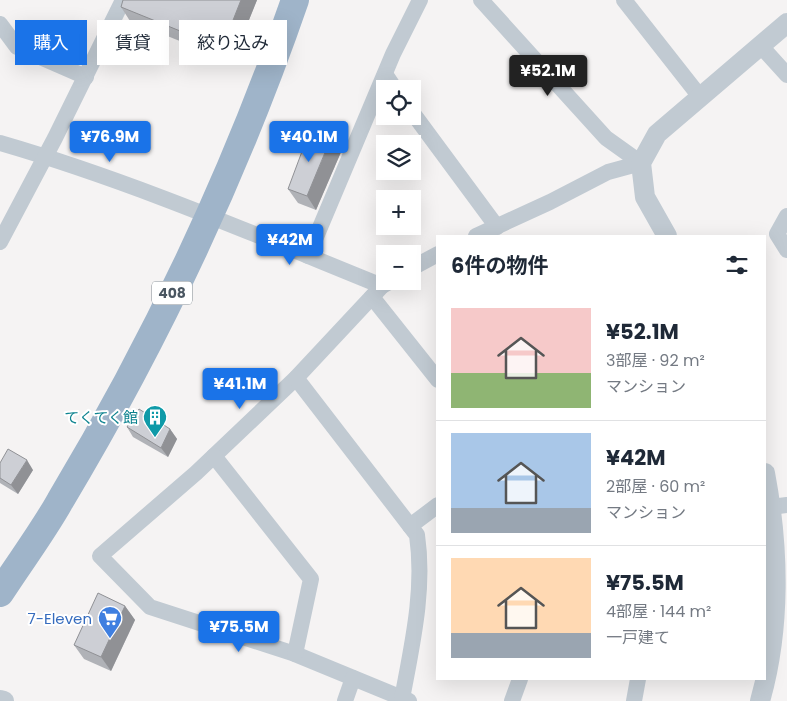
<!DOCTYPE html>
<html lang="ja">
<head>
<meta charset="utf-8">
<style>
	body { margin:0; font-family:Poppins,"Noto Sans JP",sans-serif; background:#f6f6f7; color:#1f2937; height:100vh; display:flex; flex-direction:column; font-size:19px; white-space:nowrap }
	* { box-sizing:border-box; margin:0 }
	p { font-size:16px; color:#747a83 }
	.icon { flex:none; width:28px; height:28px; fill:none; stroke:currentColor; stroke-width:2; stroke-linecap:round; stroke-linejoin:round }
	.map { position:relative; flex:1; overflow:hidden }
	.panel { position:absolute; left:436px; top:235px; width:330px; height:445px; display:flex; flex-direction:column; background:#fff; border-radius:0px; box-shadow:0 5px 20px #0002 }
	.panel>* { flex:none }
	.guide { position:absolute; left:15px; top:20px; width:346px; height:45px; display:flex; gap:10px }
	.controls { position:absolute; left:376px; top:80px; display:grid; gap:10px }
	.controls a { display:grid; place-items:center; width:45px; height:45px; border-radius:0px; background:#fff; box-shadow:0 5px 20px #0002; font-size:25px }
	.price { position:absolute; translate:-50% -42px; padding:0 11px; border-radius:5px; background:#1a73e8; color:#fff; font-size:16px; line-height:32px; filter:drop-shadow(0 1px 2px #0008) }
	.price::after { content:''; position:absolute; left:50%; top:30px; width:15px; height:11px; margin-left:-8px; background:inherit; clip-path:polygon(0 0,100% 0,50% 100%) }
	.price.active { background:#222; color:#fff }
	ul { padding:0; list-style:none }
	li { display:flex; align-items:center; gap:15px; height:125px; padding:0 15px }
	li+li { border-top:1px solid #e0e1e3 }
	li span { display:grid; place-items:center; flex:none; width:140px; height:100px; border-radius:0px; color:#555 }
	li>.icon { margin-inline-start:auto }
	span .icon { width:60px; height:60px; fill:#fffc; stroke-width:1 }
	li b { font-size:21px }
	h2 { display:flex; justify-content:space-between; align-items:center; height:60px; padding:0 15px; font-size:21px }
	.pill { padding:0 18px; border-radius:0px; background:#fff; box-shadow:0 5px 20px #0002; font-size:18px; line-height:45px }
	.pill.active { background:#1a73e8; color:#fff }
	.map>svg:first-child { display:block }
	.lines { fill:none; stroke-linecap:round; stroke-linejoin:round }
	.minor { stroke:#c1cad2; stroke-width:16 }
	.tertiary { stroke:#c1cad2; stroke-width:20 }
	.trunk { stroke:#9fb4c9; stroke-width:28 }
	.wall { fill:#b0b2b7 }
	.shaded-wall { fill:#909195 }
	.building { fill:#cdcfd5; stroke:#909195 }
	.labels { text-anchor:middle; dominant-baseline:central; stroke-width:4; stroke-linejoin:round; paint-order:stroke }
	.shield { fill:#fff; stroke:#808990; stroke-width:1 }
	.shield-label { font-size:14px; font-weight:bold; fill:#4a5661 }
	.culture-label { font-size:15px; fill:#0d838f; stroke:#fff; text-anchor:end }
	.shop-label { font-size:15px; fill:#366cbe; stroke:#fff; text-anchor:end }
</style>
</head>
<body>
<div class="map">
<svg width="787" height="701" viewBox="0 0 787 701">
	<rect width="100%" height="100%" fill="#f5f3f3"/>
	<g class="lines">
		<!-- minor -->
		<g class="minor">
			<path d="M481,0L606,138L641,163"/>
			<path d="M624,0L701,98"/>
			<path d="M0,24L17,47L86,77"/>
			<path d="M760,45L787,75"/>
			<path d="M385,74L395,89"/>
			<path d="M412,112L497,227"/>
			<path d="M0,143C131,181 256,235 382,286"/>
			<path d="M787,216L777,234L787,250"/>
			<path d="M476,236L550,202L608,172L641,163"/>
			<path d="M0,242L55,138L123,0"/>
			<path d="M308,256L393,54L420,0"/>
			<path d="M412,268L438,254"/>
			<path d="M391,281L382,286L296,378L196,473L100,556L150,607L295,654L409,701"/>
			<path d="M372,297L438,380"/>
			<path d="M296,378L417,535C425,590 412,645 402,699"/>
			<path d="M214,456L311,579L295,654"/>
			<path d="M771,507L787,505"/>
			<path d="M410,526L438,505"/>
			<path d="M345,701L353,678"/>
			<path d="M512,701L520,679"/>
			<path d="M634,701L638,679"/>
		</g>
		<!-- tertiary -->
		<g class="tertiary">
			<path d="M667,236L645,197L641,163L657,134L787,23"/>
			<path d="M0,700L4,701"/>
			<path d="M760,701C781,628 779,547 765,473"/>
		</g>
		<!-- trunk -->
		<path class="trunk" d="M0,593C20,562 42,533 60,501C154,344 235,174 295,0"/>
	</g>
	<!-- wall -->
	<g class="wall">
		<path d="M257,0L232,62L130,21L121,7Z"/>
		<path d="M341,152L316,210L298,203L288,189Z"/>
		<path d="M127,427L170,429L177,439L168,457L133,437Z"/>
		<path d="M0,463L33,470L18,494L0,483Z"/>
		<path d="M125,606L135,620L111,671L84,659L74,645Z"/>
	</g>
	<!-- shaded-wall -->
	<g class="shaded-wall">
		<path d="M241,0H257L232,62L222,48Z"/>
		<path d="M331,138L341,152L316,210L307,196Z"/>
		<path d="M170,429L177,439L168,457L161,448Z"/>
		<path d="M27,460L33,470L18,494L11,485Z"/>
		<path d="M125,606L135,620L111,671L101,657Z"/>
	</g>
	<!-- building -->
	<g class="building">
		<path d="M123,0H241L222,48L121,7Z"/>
		<path d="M310,130L331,138L307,196L288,189Z"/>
		<path d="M139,409L170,429L161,448L127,427Z"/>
		<path d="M8,449L27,460L11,485L0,478V463Z"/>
		<path d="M98,593L125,606L101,657L74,645Z"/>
	</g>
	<!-- icons -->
	<defs>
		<g id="building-pin" transform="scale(1.25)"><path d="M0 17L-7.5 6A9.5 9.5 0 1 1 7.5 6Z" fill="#0f9aa8" stroke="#fff"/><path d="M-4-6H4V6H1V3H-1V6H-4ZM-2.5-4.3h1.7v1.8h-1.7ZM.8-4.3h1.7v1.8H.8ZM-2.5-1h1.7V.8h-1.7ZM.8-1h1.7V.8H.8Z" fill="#fff"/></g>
		<g id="supermarket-pin" transform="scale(1.25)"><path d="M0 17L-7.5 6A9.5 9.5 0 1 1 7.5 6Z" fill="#3f7fe0" stroke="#fff"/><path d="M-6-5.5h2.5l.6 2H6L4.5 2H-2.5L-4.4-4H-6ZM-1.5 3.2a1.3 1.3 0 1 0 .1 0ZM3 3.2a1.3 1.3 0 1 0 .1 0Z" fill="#fff"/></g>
	</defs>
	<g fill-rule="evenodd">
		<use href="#building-pin" x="155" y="417"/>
		<use href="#supermarket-pin" x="110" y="618"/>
	</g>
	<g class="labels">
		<!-- shield labels -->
		<rect class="shield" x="152" y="281.5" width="40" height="23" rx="4"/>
		<g class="shield-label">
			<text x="172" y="293">408</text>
		</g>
		<!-- culture labels -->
		<g class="culture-label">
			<text x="138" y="417">てくてく館</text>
		</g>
		<!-- shop labels -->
		<g class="shop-label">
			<text x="92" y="618">7-Eleven</text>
		</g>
	</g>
</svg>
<div class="controls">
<a><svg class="icon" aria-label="locate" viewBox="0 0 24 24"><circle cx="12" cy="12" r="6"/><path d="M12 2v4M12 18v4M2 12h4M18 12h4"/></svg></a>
<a><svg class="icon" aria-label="layers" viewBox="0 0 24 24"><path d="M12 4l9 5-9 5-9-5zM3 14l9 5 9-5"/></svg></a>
<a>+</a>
<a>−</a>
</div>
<b class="price active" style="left:548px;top:97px">¥52.1M</b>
<b class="price" style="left:110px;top:163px">¥76.9M</b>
<b class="price" style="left:309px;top:163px">¥40.1M</b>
<b class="price" style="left:290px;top:266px">¥42M</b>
<b class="price" style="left:240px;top:410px">¥41.1M</b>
<b class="price" style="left:239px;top:653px">¥75.5M</b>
<div class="guide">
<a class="pill active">購入</a>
<a class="pill">賃貸</a>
<a class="pill">絞り込み</a>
</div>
<section class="panel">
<h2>6件の物件<svg class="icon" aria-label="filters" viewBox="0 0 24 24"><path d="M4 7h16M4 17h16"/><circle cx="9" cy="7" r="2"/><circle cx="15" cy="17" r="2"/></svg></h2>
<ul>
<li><span style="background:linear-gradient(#f6c9c9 65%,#8fb573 0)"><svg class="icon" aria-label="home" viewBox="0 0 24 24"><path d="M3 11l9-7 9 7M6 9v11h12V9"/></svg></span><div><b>¥52.1M</b><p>3部屋 · 92 m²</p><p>マンション</p></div></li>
<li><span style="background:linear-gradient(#a9c7e8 75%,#9aa5b1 0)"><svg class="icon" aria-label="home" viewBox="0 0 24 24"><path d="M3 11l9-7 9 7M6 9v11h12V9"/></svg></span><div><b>¥42M</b><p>2部屋 · 60 m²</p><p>マンション</p></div></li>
<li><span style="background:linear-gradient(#ffd9b3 75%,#9aa5b1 0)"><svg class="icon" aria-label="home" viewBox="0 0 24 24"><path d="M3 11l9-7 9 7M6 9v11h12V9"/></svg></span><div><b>¥75.5M</b><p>4部屋 · 144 m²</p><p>一戸建て</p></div></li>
</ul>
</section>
</div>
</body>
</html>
